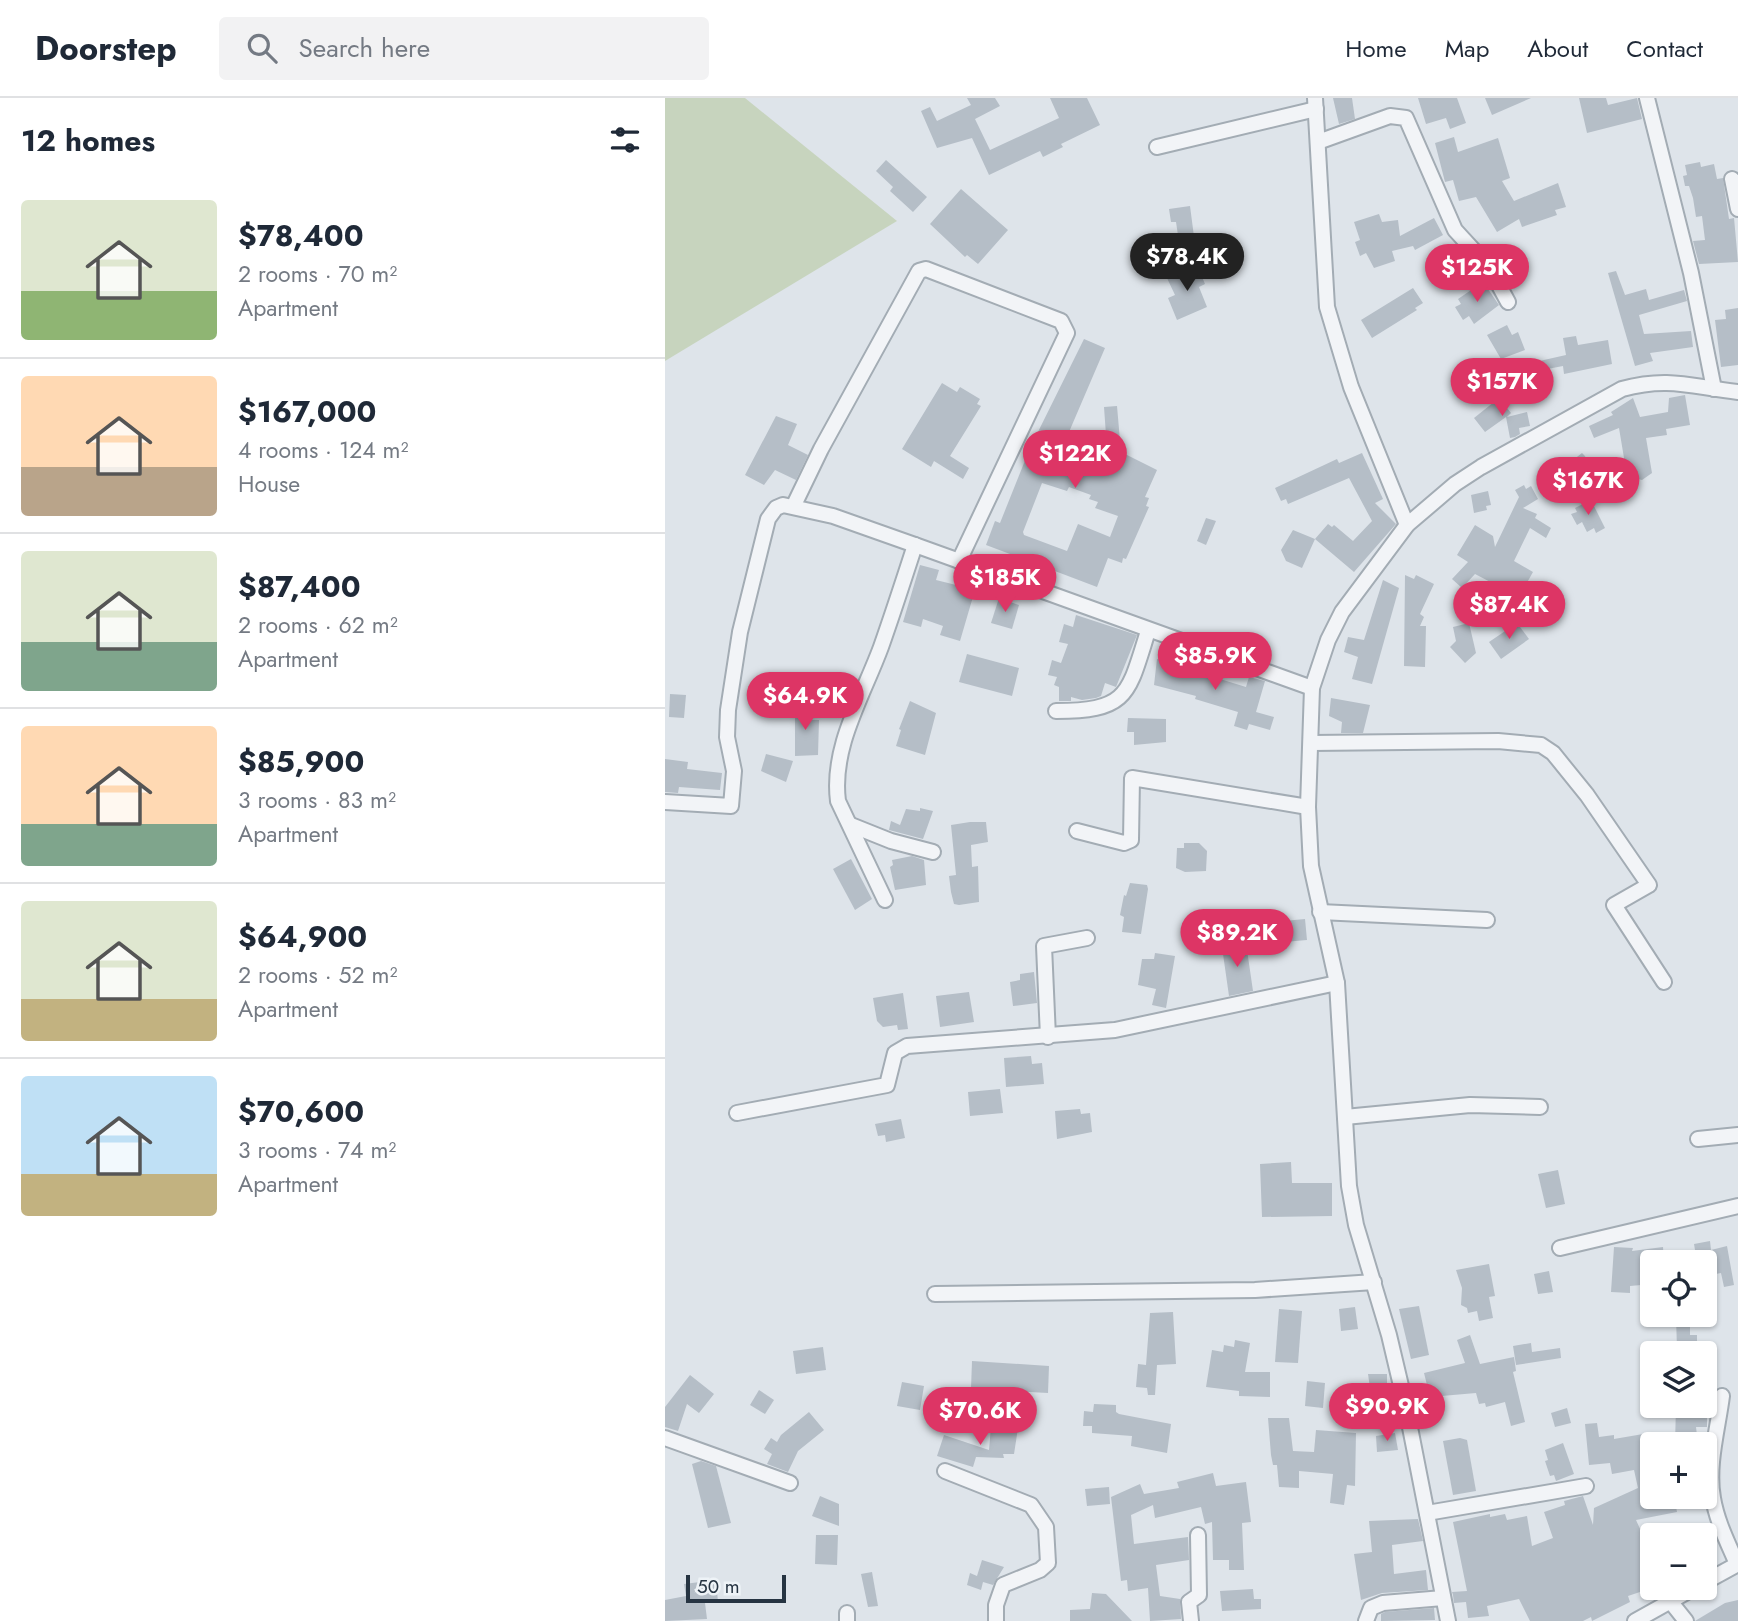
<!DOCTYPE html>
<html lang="en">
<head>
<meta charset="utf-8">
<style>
	body { margin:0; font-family:Jost,sans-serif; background:#f2f2f3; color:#1f2937; height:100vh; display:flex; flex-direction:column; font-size:26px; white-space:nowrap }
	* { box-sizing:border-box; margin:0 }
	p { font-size:23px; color:#747a83 }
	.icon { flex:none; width:38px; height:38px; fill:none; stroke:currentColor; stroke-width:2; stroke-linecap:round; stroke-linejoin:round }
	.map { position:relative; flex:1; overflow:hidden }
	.drawer { display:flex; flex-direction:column; background:#fff; width:665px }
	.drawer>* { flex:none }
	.controls { position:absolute; left:975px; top:1152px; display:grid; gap:14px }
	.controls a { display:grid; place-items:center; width:77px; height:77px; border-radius:7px; background:#fff; box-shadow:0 2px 5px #0004; font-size:35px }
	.scale { position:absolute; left:21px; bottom:18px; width:100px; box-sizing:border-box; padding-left:7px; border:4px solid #263442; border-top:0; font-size:19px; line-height:24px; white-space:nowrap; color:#263442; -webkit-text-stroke:5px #eef3f7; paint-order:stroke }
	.price { position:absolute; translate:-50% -60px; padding:0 16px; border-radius:24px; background:#dd3565; color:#fff; font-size:23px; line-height:46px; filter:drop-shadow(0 2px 4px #0008) }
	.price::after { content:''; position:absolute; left:50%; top:42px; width:21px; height:16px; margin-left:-10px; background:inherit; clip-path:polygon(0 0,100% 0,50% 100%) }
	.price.selected { background:#222; color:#fff }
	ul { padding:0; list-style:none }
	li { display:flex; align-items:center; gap:21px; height:175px; padding:0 21px }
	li+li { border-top:2px solid #e0e1e3 }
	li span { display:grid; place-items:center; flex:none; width:196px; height:140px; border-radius:7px; color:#555 }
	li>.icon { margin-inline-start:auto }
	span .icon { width:84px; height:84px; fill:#fffc; stroke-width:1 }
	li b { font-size:30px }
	h2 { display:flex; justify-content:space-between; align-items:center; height:84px; padding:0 21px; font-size:30px }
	header { display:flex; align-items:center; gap:42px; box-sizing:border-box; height:98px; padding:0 35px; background:#fff; border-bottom:2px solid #e0e1e3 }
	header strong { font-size:33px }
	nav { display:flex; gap:38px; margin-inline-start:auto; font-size:24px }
	.search { width:490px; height:63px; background:#f2f2f3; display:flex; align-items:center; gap:18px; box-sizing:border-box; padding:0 24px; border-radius:7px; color:#747a83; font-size:26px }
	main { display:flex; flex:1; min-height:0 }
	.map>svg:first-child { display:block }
	.green { fill:#c7d4be }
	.building { fill:#b5bec7; fill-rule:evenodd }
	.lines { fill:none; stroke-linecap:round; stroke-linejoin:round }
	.street-casing { stroke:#a3acb4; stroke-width:18 }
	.street { stroke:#f2f4f7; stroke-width:14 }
</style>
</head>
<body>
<header>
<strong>Doorstep</strong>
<div class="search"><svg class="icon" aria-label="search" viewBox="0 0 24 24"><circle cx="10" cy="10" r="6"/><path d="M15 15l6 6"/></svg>Search here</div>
<nav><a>Home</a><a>Map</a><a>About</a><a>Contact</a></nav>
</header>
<main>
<section class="drawer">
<h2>12 homes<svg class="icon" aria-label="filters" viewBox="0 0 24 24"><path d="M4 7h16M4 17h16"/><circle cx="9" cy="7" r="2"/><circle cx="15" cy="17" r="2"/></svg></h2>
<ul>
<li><span style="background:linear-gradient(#dfe7d0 65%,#8fb573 0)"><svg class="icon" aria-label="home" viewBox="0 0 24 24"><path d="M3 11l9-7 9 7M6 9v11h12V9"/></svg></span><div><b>$78,400</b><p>2 rooms · 70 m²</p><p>Apartment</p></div></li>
<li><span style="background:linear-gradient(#ffd9b3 65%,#b9a48a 0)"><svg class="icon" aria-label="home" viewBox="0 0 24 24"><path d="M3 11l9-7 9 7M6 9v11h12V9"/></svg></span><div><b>$167,000</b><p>4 rooms · 124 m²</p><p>House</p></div></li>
<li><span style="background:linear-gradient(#dfe7d0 65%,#7fa58c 0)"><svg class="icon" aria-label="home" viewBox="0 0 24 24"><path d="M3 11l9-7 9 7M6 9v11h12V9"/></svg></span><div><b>$87,400</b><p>2 rooms · 62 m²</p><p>Apartment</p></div></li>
<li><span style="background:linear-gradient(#ffd9b3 70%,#7fa58c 0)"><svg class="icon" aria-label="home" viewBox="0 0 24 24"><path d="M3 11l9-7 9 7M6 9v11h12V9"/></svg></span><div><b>$85,900</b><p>3 rooms · 83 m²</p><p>Apartment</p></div></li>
<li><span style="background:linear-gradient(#dfe7d0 70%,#c2b280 0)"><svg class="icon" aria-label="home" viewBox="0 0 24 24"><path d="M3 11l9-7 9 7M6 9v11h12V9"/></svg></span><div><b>$64,900</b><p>2 rooms · 52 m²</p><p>Apartment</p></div></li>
<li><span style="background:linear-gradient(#bfe0f5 70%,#c2b280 0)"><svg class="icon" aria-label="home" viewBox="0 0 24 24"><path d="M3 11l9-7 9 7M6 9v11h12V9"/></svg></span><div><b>$70,600</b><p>3 rooms · 74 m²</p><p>Apartment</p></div></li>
</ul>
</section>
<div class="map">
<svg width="1073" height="1523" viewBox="0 0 1073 1523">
	<rect width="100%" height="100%" fill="#dee4ea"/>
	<!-- green -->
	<path class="green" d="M0,0H80L232,123L0,263Z"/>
	<!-- building -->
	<g class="building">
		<path d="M302,0H330L335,8L310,21L325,52L394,20L385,0H422L435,27L396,46L398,49L378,59L375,53L324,77L307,40L272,50L256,13L265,9L272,23L306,7Z"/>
		<path d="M668,0H687L690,21L674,26Z"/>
		<path d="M753,0H792L801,25L785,31L781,20L761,26Z"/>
		<path d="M820,0H866L827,17Z"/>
		<path d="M914,0H941L943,7L972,0L977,21L922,35Z"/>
		<path d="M789,39L793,54L833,40L845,80L837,83L849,103L893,85L901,109L890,112L892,117L857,129L854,121L832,134L811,99L794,103L788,82L780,84L770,45Z"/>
		<path d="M221,62L262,99L248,114L225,93L228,89L211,73Z"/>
		<path d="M1035,64L1036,69L1049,66L1052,81L1058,80L1064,121L1069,120L1073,164L1034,166L1028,143L1040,142L1037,118L1031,119L1028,100L1024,88H1020L1018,78L1022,77L1020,67Z"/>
		<path d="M296,91L343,132L313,166L302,157L300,159L265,126Z"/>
		<path d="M525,108L531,154L502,158L501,146L514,144L511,124H506L504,111Z"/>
		<path d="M714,116L717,124L733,122L735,138L769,120L778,137L750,152L748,148L727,153L730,163L709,170L701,155L695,158L690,144L695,142L689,124Z"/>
		<path d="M532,167L540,186L534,189L542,209L512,222L503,200L510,197L502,180Z"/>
		<path d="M951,173L960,197L981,191L984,202L1019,192L1022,203L974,217L979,236L1026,233L1028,249L985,255L988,263L970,268L943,175Z"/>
		<path d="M818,184L834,207L809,226L804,218L798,222L790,209L796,206L793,201Z"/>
		<path d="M748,190L758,205L750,210L752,212L707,240L696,222Z"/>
		<path d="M1073,210V267L1056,269L1050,222L1061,221L1060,212Z"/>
		<path d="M842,227L847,237L853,234L860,252L836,261L822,237Z"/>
		<path d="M911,238L913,247L943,242L947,266L899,276L898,268L872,273L870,264L901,257L898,240Z"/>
		<path d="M419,241L440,250L404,334L442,351L439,309L452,308L456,354L492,372L480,399L484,400L481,408L484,409L461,461L458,460L457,465L443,460L432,489L321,447L330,423L335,425L365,350ZM377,385L402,393L404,389L426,397L424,401L433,404L430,410L453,418L445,439L413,426L402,453L359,437L358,434Z"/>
		<path d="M277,285L292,294L295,289L315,301L312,306L316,308L285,358L304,370L298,381L269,363L266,369L237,351Z"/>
		<path d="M1020,297L1025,327L1001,331L1002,337L981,340L987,375L977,382L962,378L954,330L929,340L924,328L948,317L946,314L968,300L975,319L1003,314L1004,300Z"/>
		<path d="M834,300L846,315L842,319L862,314L865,328L854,330L855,336L850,339L845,340L841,319L820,334L809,320Z"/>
		<path d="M111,318L132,326L123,347L143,357L131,382L110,372L99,387L80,377Z"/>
		<path d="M697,355L718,401L710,405L731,426L689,474L650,441L637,470L621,463L616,452L628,432L650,441L663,426L667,429L669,427L688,443L707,423L684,380L623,406L621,401L616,403L610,390L672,361L674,365Z"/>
		<path d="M917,355L919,357L946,392L933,397L919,368L900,381L891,369L900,362L903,366Z"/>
		<path d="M859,387L861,391L866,388L873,401L858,410L872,416L870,420L886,430L881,440L865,430L849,463L868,474L854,499L810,476L797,490L787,481L803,464L792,457L810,427L828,438L830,449L854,399L850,392Z"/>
		<path d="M823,393L826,407L821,408L822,412L809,415L806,397Z"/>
		<path d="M926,402L940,430L931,435L929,430L922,434L917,424L912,427L906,416L912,414L910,410Z"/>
		<path d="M541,420L551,423L541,447L532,443Z"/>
		<path d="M255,467L274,472L271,482L291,487L293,479L312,485L295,543L275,537L278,528L258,521L256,529L238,524Z"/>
		<path d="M740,477L749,481L751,477L769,486L755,516L759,519L755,528H761L760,569L739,568Z"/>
		<path d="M718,482L734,490L707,586L687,581L693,559L679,554L683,539L699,542Z"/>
		<path d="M334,500L354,507L347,531L326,525Z"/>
		<path d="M411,517L472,537L451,589L440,585L436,598L431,600L417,602L406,599V603H394V589L389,587L392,579L383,577L387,562L396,565L403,546L394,544L399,526L408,529Z"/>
		<path d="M804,525L811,555L800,565L785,549L791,543L788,529Z"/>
		<path d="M852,525L864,541L836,561L824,544Z"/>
		<path d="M302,556L354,570L347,598L294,584Z"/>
		<path d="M502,556L515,560L513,568L519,570L581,589L584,579L600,583L591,614L609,619L605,632L584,626L582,632L569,628L573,614L530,601L531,598L489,587L492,561L500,563Z"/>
		<path d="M5,596L21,597L19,620L4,619Z"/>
		<path d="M666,600L705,607L698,635H676L677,624L664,618Z"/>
		<path d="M130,602H141L143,622H154L153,657L130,658Z"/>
		<path d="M245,603L271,615L260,657L231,648L236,632L234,631Z"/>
		<path d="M463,620L501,621V644L469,647V634H462Z"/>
		<path d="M101,656L128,663L121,684L96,673Z"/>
		<path d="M0,661L23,664L22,671L57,675L55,692L14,689L13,695L0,694Z"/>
		<path d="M255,710L268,713L258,741L224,732L226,723L235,727L241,711L255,713Z"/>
		<path d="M305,724H321L323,744L306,747L307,769L313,768L314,804L294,807L289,806L286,794L284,778L291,777L286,727Z"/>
		<path d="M519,745H534L542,753L541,773L520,774L511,770L512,750H519Z"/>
		<path d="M247,758L259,762L261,787L230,792L225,769L228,767L227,762Z"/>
		<path d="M186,761L207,801L190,812L168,771Z"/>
		<path d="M465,785L482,787L483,791L476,836L457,834L459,819L455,817L459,797L461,798Z"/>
		<path d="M640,821L642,842L598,846L596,825Z"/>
		<path d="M581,845L588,893L564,898L557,849Z"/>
		<path d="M490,855L510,858L501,910L487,907L491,891L473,887L477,861H489Z"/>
		<path d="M369,874L372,905L348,908L345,884L355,882V876Z"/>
		<path d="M304,894L309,924L275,929L271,898Z"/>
		<path d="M238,895L243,931L233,932L232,927L218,929L212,923L208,900Z"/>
		<path d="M366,958L367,966L377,965L379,986L341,989L339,960Z"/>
		<path d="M335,991L338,1015L305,1018L303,994Z"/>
		<path d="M415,1011L416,1016L425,1015L427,1034L392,1041L390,1013Z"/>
		<path d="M236,1021L240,1040L221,1044L220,1037L213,1038L210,1026Z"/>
		<path d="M626,1064L627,1085H667V1118L597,1119L595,1066Z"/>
		<path d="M893,1072L900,1106L881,1110L873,1076Z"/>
		<path d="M1045,1143L1046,1152L1062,1148L1069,1187L1059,1189L1056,1175L1040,1178V1164H1032L1029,1146Z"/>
		<path d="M949,1149L968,1150L967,1153L998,1149L999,1164H987V1186L965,1188V1195L946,1194Z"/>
		<path d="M824,1166L830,1198L824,1199L828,1220L814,1223L812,1213L803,1215L802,1210L796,1207L797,1190L791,1172Z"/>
		<path d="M884,1173L888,1194L873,1196L869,1176Z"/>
		<path d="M754,1208L764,1257L746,1261L734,1211Z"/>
		<path d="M690,1209L693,1231L676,1233L674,1211Z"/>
		<path d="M614,1211L637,1213L633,1265L610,1264Z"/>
		<path d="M508,1214L511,1266L492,1267L490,1297H483L482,1290L471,1289L473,1266L481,1267L485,1215Z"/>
		<path d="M1011,1220H1025V1237H1032V1250H1012Z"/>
		<path d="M805,1237L815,1266L849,1259L851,1273L848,1274L860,1324L846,1328L840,1304L821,1309L820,1305L814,1306L811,1295L765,1299L759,1275L800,1265L792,1242Z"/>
		<path d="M570,1242L585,1245L580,1274H605V1299L574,1298V1293L541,1289L547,1252L558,1254L559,1247L569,1249Z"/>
		<path d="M866,1245L867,1254L895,1250L896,1260L851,1267L848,1248Z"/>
		<path d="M158,1249L161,1272L131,1276L128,1253Z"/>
		<path d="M307,1263L384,1268L383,1295L306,1291Z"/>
		<path d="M703,1276H722V1290H705Z"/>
		<path d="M25,1277L49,1296L34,1315L22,1306L13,1333L0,1329V1309Z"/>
		<path d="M642,1283L660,1285L658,1310L640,1308Z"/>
		<path d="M237,1284L259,1288L255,1312L232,1308Z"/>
		<path d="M94,1292L109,1302L100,1316L85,1307Z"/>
		<path d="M429,1306L451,1307V1314L454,1316L506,1326L502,1355L466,1348L467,1338L427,1335V1328H418L419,1313L428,1314Z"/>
		<path d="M1011,1308L1042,1309V1329H1031L1033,1346H1010Z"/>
		<path d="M902,1310L906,1325L890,1329L886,1315Z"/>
		<path d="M144,1314L159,1332L133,1353L123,1374L102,1366L107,1356L99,1351L106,1340L112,1344L116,1337Z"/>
		<path d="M603,1320H624L628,1353L649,1354L651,1332L691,1335L690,1388L682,1387L679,1407L665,1405L668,1376L634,1373V1390L614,1389L612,1367H608L606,1357Z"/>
		<path d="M932,1325L934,1339L949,1337V1341L984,1335L987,1398H1009L1012,1414L971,1422L987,1457V1490L963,1498L965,1504L927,1523L926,1519L918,1523H865L854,1501L822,1508L824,1518L803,1520L801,1504L789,1505L788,1497L787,1494L802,1493L788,1424L825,1416V1419L840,1416L842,1422L862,1418L867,1448L888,1440L879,1414L900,1407L899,1403L918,1398L928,1427L929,1410L973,1390L969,1372L947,1376L945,1365L924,1367L920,1326Z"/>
		<path d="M326,1329L353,1330L349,1356H338L339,1360L311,1359L308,1369L272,1358L279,1337L324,1352Z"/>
		<path d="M730,1335L733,1352L712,1354L711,1338Z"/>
		<path d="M795,1340L802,1342L811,1393L788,1397L778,1343Z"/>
		<path d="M898,1345L909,1376L891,1383L889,1377L885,1378L880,1363L883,1362L880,1352Z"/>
		<path d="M36,1363L51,1368L66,1425L43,1430L27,1366Z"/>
		<path d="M548,1375L551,1388L581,1384L586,1424L577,1425L579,1472H564V1462H548L547,1424L540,1426L536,1409L490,1420L488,1407L466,1417L469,1446L523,1439L524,1462L491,1467L495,1498L515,1501L516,1521L485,1523L483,1490L463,1493L462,1482L456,1483L446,1399L475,1386L479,1396L514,1390L512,1384Z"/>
		<path d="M444,1389L445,1406L422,1408L420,1391Z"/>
		<path d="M155,1398L174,1406V1428L147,1418Z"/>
		<path d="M753,1421L758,1443L727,1447L729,1476L761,1472L763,1492L717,1495L696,1502L689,1456L707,1454L704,1423Z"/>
		<path d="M151,1437H173L172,1467L150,1466Z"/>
		<path d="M317,1462L339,1469L328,1487L318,1484L316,1492L302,1487L305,1475L312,1478Z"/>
		<path d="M207,1474L213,1508L203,1509L196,1476Z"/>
		<path d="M51,1482L53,1504L40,1505L42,1521L0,1523V1502L21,1498L19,1486Z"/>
		<path d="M588,1491L589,1501H596V1511L557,1513L555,1493Z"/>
		<path d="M427,1495L441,1496L467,1523H405V1512L425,1511Z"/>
		<path d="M1073,1502V1523H1030L1060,1505Z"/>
		<path d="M769,1510L770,1522L716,1523V1516L720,1514Z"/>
	</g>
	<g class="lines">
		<!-- street casing -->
		<g class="street-casing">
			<g id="street">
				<path d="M650,0L662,209L686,289L742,427"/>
				<path d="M982,0L1026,175L1049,291"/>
				<path d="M653,44L725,18L741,20L790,132L824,169L843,204"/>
				<path d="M492,49L651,11"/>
				<path d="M1067,81L1073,111"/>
				<path d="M129,407L156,351L254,173L261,171L396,223L402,235L294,463"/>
				<path d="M391,613C464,613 463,596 483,533"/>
				<path d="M647,645L833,643L876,647L888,655L922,697L984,787L949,807L999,884"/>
				<path d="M0,704L66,708L69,673L62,639L63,612L75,534L103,421L111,410L118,407L168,418L250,447L647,590"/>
				<path d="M186,727L226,743L268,754"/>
				<path d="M412,733L459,745L466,742L467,680L643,709"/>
				<path d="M220,802L173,703C166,649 198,598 216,549C228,515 239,481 250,447"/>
				<path d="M655,814L822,822"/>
				<path d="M383,939L379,848L422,840"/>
				<path d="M72,1015L222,987L230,955L242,948L450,932L672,885"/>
				<path d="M680,1019L805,1007L875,1009"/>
				<path d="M1033,1041L1073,1037"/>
				<path d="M895,1150L1073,1108"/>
				<path d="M270,1196L590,1192L709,1184"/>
				<path d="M1057,1298C1053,1330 1042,1368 1048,1400C1052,1424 1063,1445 1072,1466"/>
				<path d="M0,1340L125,1385"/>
				<path d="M280,1373L366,1407L381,1429L383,1465L375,1472L338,1487L331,1507V1523"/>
				<path d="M762,1415L921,1388"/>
				<path d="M1040,1484L1073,1466"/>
				<path d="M1005,1503L1021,1523"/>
				<path d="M182,1515V1523"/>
				<path d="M526,1523L524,1504L534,1497L533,1437"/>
				<path d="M701,1523L706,1510L718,1505L778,1500"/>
				<path d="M783,1523L741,1309L724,1237L691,1127L684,1088L672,885L646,768L643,709L647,590L663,542L677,514L742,427L790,386L816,369L957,291C1004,278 1027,289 1073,294"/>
				<path d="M970,1523L1031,1489"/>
			</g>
		</g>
		<!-- street -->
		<use href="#street" class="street"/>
	</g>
</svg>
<div class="controls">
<a><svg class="icon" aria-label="locate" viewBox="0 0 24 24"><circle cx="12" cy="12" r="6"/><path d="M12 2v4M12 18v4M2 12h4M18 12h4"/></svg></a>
<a><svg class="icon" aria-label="layers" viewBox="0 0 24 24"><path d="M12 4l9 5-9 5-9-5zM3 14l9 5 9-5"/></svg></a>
<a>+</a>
<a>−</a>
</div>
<div class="scale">50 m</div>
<b class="price selected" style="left:522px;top:195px">$78.4K</b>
<b class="price" style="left:812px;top:206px">$125K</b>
<b class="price" style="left:837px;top:320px">$157K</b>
<b class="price" style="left:410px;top:392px">$122K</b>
<b class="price" style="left:923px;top:419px">$167K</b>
<b class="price" style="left:340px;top:516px">$185K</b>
<b class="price" style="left:844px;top:543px">$87.4K</b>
<b class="price" style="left:550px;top:594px">$85.9K</b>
<b class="price" style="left:140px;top:634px">$64.9K</b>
<b class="price" style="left:572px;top:871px">$89.2K</b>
<b class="price" style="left:722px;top:1345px">$90.9K</b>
<b class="price" style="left:315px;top:1349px">$70.6K</b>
</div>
</main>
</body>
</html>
